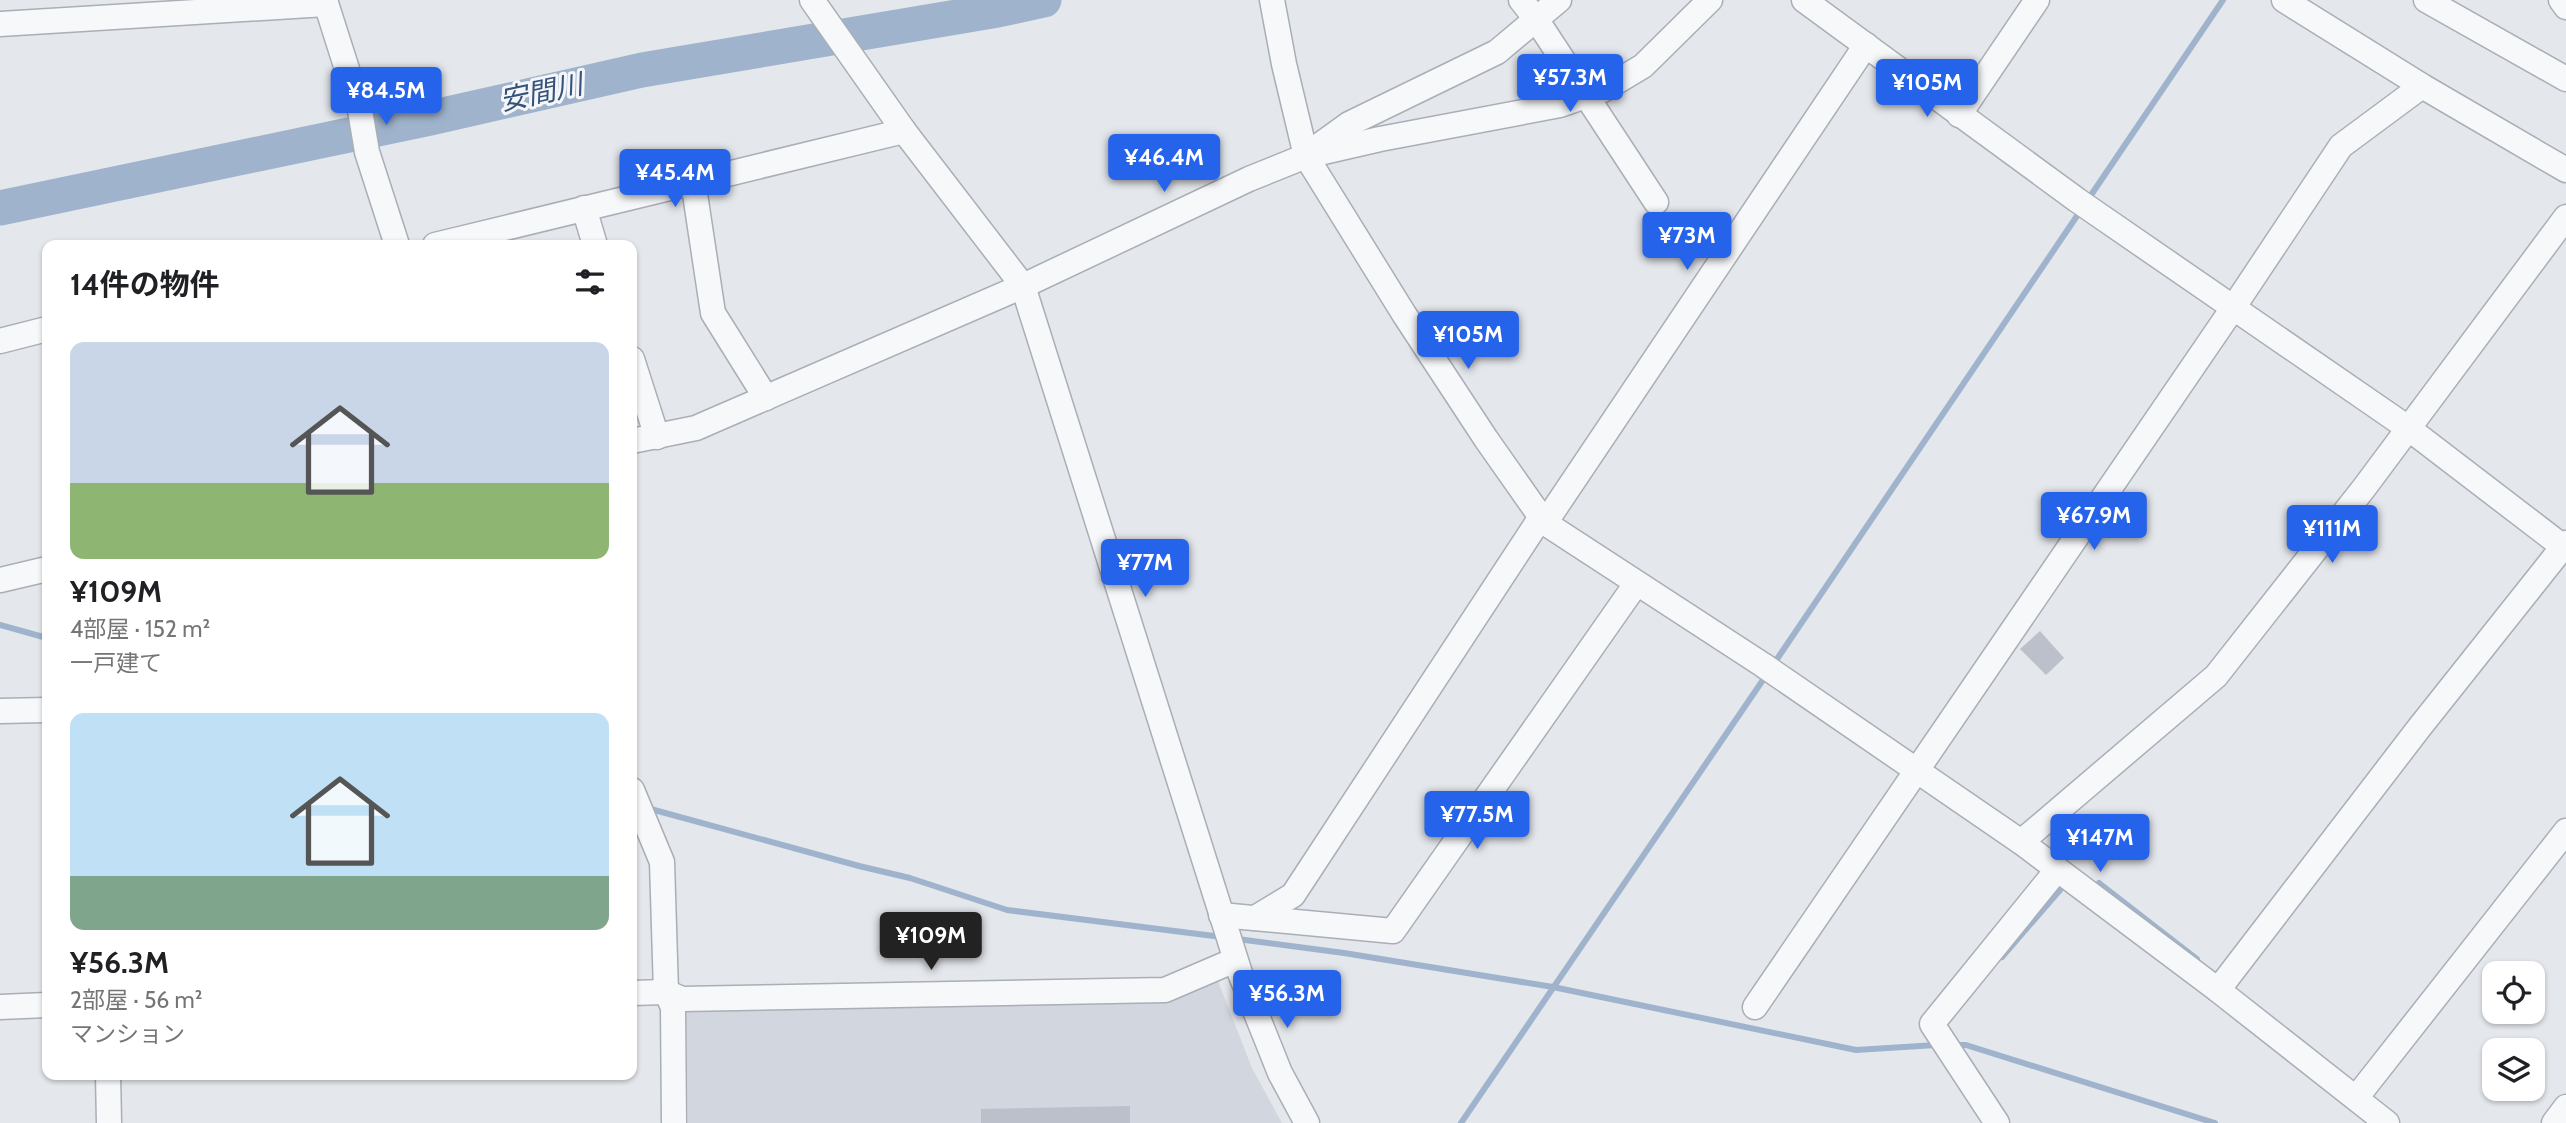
<!DOCTYPE html>
<html lang="ja">
<head>
<meta charset="utf-8">
<style>
	body { margin:0; font-family:Cabin,"Noto Sans JP",sans-serif; background:#f6f6f6; color:#202124; height:100vh; display:flex; flex-direction:column; font-size:26px; white-space:nowrap }
	* { box-sizing:border-box; margin:0 }
	p { font-size:23px; color:#757577 }
	.icon { flex:none; width:38px; height:38px; fill:none; stroke:currentColor; stroke-width:2; stroke-linecap:round; stroke-linejoin:round }
	.map { position:relative; flex:1; overflow:hidden }
	.panel { position:absolute; left:42px; top:240px; width:595px; height:840px; display:flex; flex-direction:column; background:#fff; border-radius:14px; box-shadow:0 2px 5px #0004 }
	.panel>* { flex:none }
	.tools { position:absolute; left:2482px; top:961px; display:grid; gap:14px }
	.tools a { display:grid; place-items:center; width:63px; height:63px; border-radius:14px; background:#fff; box-shadow:0 2px 5px #0004; font-size:35px }
	.price { position:absolute; translate:-50% -60px; padding:0 16px; border-radius:7px; background:#2563eb; color:#fff; font-size:23px; line-height:46px; filter:drop-shadow(0 2px 4px #0008) }
	.price::after { content:''; position:absolute; left:50%; top:42px; width:21px; height:16px; margin-left:-10px; background:inherit; clip-path:polygon(0 0,100% 0,50% 100%) }
	.price.active { background:#222; color:#fff }
	ul { padding:0; list-style:none }
	li { display:grid; align-content:center; gap:14px; height:371px; padding:0 28px }
	li span { display:grid; place-items:center; height:217px; border-radius:14px; color:#555 }
	li>.icon { margin-inline-start:auto }
	span .icon { width:126px; height:126px; fill:#fffc; stroke-width:1 }
	li b { font-size:30px }
	h2 { display:flex; justify-content:space-between; align-items:center; height:84px; padding:0 28px; font-size:30px }
	.map>svg:first-child { display:block }
	.built { fill:#d2d6de }
	.lines { fill:none; stroke-linecap:round; stroke-linejoin:round }
	.stream { stroke:#9fb4cc; stroke-width:6 }
	.river { stroke:#9fb4cc; stroke-width:35 }
	.building { fill:#bbc0ca }
	.minor-casing { stroke:#a9aeb7; stroke-width:27 }
	.minor { stroke:#f7f8fa; stroke-width:24 }
	.labels { text-anchor:middle; dominant-baseline:central; stroke-width:6; stroke-linejoin:round; paint-order:stroke }
	.water-label { font-size:28px; font-style:italic; fill:#34527a; stroke:#f4f6f9 }
</style>
</head>
<body>
<div class="map">
<svg width="2566" height="1123" viewBox="0 0 2566 1123">
	<rect width="100%" height="100%" fill="#e4e7ec"/>
	<!-- built -->
	<path class="built" d="M1216,976L1252,1068L1282,1123H688L686,1010Z"/>
	<g class="lines">
		<!-- stream -->
		<g class="stream">
			<path d="M2087,201L2223,0"/>
			<path d="M0,625L47,638"/>
			<path d="M1773,665L2081,210"/>
			<path d="M647,808L859,866L910,878L1007,910L1222,937"/>
			<path d="M2099,883L2197,959"/>
			<path d="M1237,939L1344,953L1553,987L1856,1050L1936,1045"/>
			<path d="M2002,957L2060,890"/>
			<path d="M1954,1045H1966L2215,1123"/>
			<path d="M1461,1123L1767,674"/>
		</g>
		<!-- river -->
		<path class="river" d="M0,208L430,118L642,70L998,10L1044,0"/>
	</g>
	<!-- building -->
	<g class="building">
		<path d="M2040,631L2064,658L2046,675L2020,649Z"/>
		<path d="M1130,1106V1123H981V1109Z"/>
	</g>
	<g class="lines">
		<!-- minor casing -->
		<g class="minor-casing">
			<g id="minor">
				<path d="M325,0L360,110L367,152L397,245"/>
				<path d="M812,0L904,131L1023,286L1240,973L1280,1073L1307,1123"/>
				<path d="M1272,0L1284,64L1306,156L1404,314L1486,439L1545,523L1763,665L2021,842L2218,990L2387,1123"/>
				<path d="M1521,0L1536,19L1656,202"/>
				<path d="M1804,0L2077,200L2408,428L2566,549"/>
				<path d="M2284,0L2422,86L2566,170"/>
				<path d="M2426,0L2566,79"/>
				<path d="M2561,0L2566,7"/>
				<path d="M0,24L326,4"/>
				<path d="M1959,115L2037,0"/>
				<path d="M1313,150L1349,124L1497,52L1559,0"/>
				<path d="M693,181L713,313L766,398"/>
				<path d="M584,208L595,245"/>
				<path d="M435,245L904,131"/>
				<path d="M0,341L47,329"/>
				<path d="M632,359L657,437"/>
				<path d="M632,441L696,428L1023,286L1249,179L1306,156L1380,139L1560,105L1603,90L1643,66L1710,0"/>
				<path d="M1545,523L1866,45"/>
				<path d="M0,580L47,569"/>
				<path d="M0,711L47,710"/>
				<path d="M632,790L662,862L666,992L673,1007L674,1123"/>
				<path d="M2021,842L2216,676L2364,488L2566,217"/>
				<path d="M1221,915L1393,931L1636,584"/>
				<path d="M1255,918L1293,895L1541,517"/>
				<path d="M2218,990L2419,728L2566,543"/>
				<path d="M632,993L666,992L682,999L1165,990L1235,960"/>
				<path d="M0,1007L47,1005"/>
				<path d="M1755,1007L2233,308L2341,146L2422,86"/>
				<path d="M108,1074L109,1123"/>
				<path d="M2356,1098L2566,831"/>
				<path d="M1997,1123L1932,1024L2057,870"/>
				<path d="M2554,1123L2566,1107"/>
			</g>
		</g>
		<!-- minor -->
		<use href="#minor" class="minor"/>
	</g>
	<g class="labels">
		<!-- water labels -->
		<g class="water-label">
			<text transform="translate(541 92) rotate(-12)">安間川</text>
		</g>
	</g>
</svg>
<div class="tools">
<a><svg class="icon" aria-label="locate" viewBox="0 0 24 24"><circle cx="12" cy="12" r="6"/><path d="M12 2v4M12 18v4M2 12h4M18 12h4"/></svg></a>
<a><svg class="icon" aria-label="layers" viewBox="0 0 24 24"><path d="M12 4l9 5-9 5-9-5zM3 14l9 5 9-5"/></svg></a>
</div>
<b class="price" style="left:1570px;top:114px">¥57.3M</b>
<b class="price" style="left:1927px;top:119px">¥105M</b>
<b class="price" style="left:386px;top:127px">¥84.5M</b>
<b class="price" style="left:1164px;top:194px">¥46.4M</b>
<b class="price" style="left:675px;top:209px">¥45.4M</b>
<b class="price" style="left:1687px;top:272px">¥73M</b>
<b class="price" style="left:1468px;top:371px">¥105M</b>
<b class="price" style="left:2094px;top:552px">¥67.9M</b>
<b class="price" style="left:2332px;top:565px">¥111M</b>
<b class="price" style="left:1145px;top:599px">¥77M</b>
<b class="price" style="left:1477px;top:851px">¥77.5M</b>
<b class="price" style="left:2100px;top:874px">¥147M</b>
<b class="price active" style="left:931px;top:972px">¥109M</b>
<b class="price" style="left:1287px;top:1030px">¥56.3M</b>
<section class="panel">
<h2>14件の物件<svg class="icon" aria-label="filters" viewBox="0 0 24 24"><path d="M4 7h16M4 17h16"/><circle cx="9" cy="7" r="2"/><circle cx="15" cy="17" r="2"/></svg></h2>
<ul>
<li><span style="background:linear-gradient(#c9d6e8 65%,#8fb573 0)"><svg class="icon" aria-label="home" viewBox="0 0 24 24"><path d="M3 11l9-7 9 7M6 9v11h12V9"/></svg></span><div><b>¥109M</b><p>4部屋 · 152 m²</p><p>一戸建て</p></div></li>
<li><span style="background:linear-gradient(#bfe0f5 75%,#7fa58c 0)"><svg class="icon" aria-label="home" viewBox="0 0 24 24"><path d="M3 11l9-7 9 7M6 9v11h12V9"/></svg></span><div><b>¥56.3M</b><p>2部屋 · 56 m²</p><p>マンション</p></div></li>
</ul>
</section>
</div>
</body>
</html>
